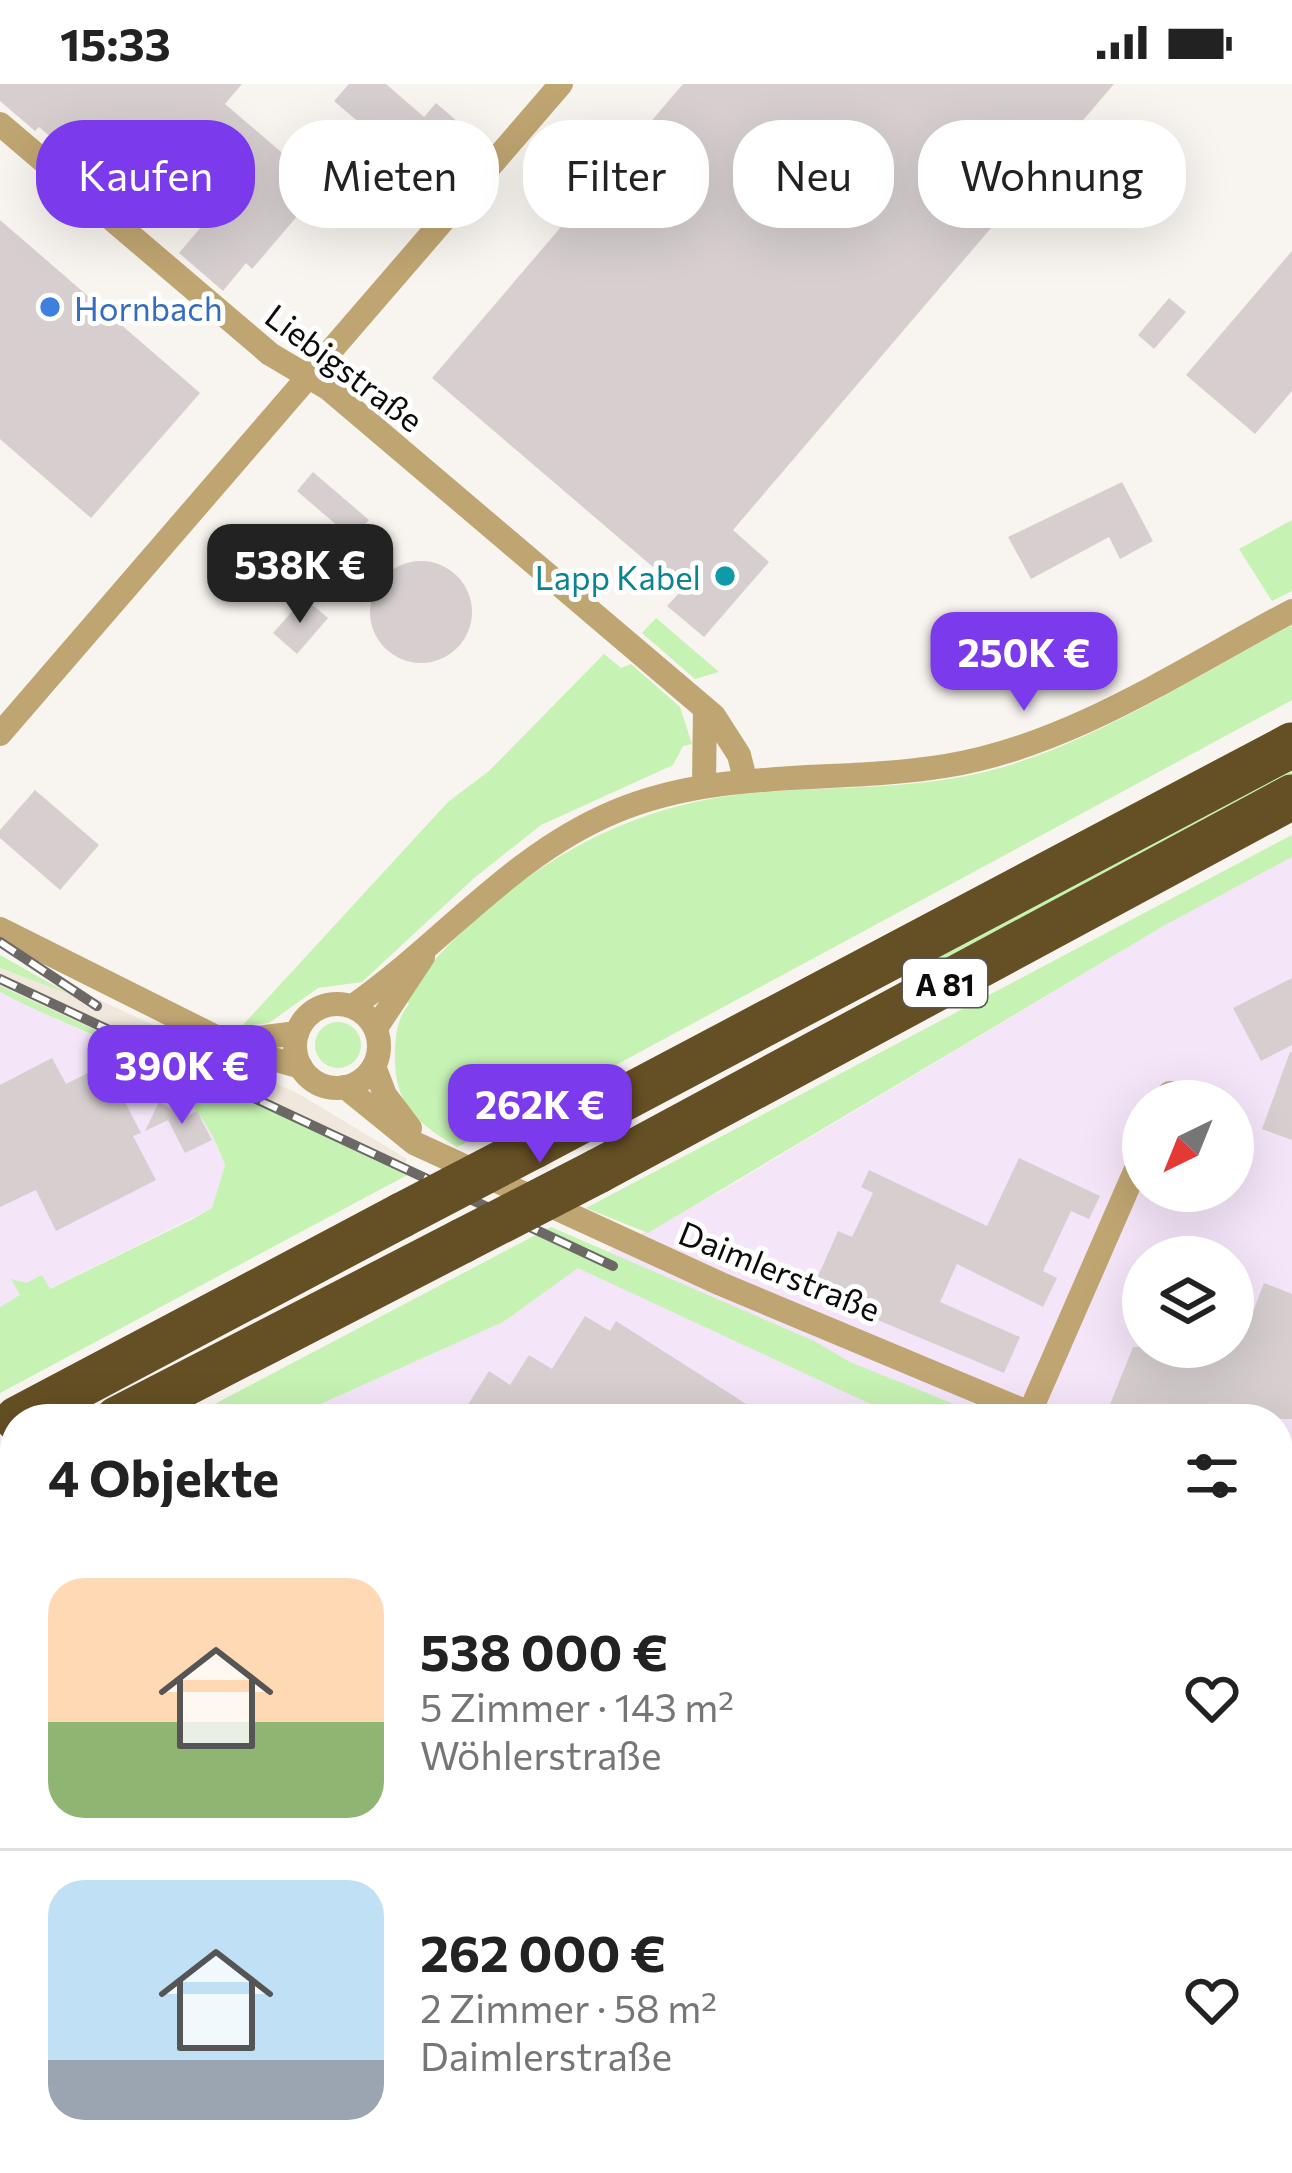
<!DOCTYPE html>
<html lang="de">
<head>
<meta charset="utf-8">
<style>
	body { margin:0; font-family:Commissioner,sans-serif; background:#f6f6f6; color:#222; height:100vh; display:flex; flex-direction:column; font-size:45px; white-space:nowrap }
	* { box-sizing:border-box; margin:0 }
	p { font-size:39px; color:#767676 }
	.icon { flex:none; width:66px; height:66px; fill:none; stroke:currentColor; stroke-width:2; stroke-linecap:round; stroke-linejoin:round }
	.map { position:relative; flex:1; overflow:hidden }
	.sheet { position:absolute; left:0px; top:1320px; width:1293px; height:771px; display:flex; flex-direction:column; background:#fff; border-radius:48px 48px 0 0; box-shadow:0 12px 48px #0002 }
	.sheet>* { flex:none }
	.top-card { position:absolute; left:36px; top:36px; width:1221px; height:108px; display:flex; gap:24px }
	.needle { width:78px; rotate:223deg }
	.tools { position:absolute; left:1122px; top:996px; display:grid; gap:24px }
	.tools a { display:grid; place-items:center; width:132px; height:132px; border-radius:50%; background:#fff; box-shadow:0 12px 48px #0002; font-size:60px }
	.price { position:absolute; translate:-50% -102px; padding:0 27px; border-radius:24px; background:#7c3aed; color:#fff; font-size:39px; line-height:78px; filter:drop-shadow(0 3px 6px #0008) }
	.price::after { content:''; position:absolute; left:50%; top:72px; width:36px; height:27px; margin-left:-18px; background:inherit; clip-path:polygon(0 0,100% 0,50% 100%) }
	.price.on { background:#222; color:#fff }
	ul { padding:0; list-style:none }
	li { display:flex; align-items:center; gap:36px; height:300px; padding:0 48px }
	li+li { border-top:3px solid #e0e0e0 }
	li span { display:grid; place-items:center; flex:none; width:336px; height:240px; border-radius:36px; color:#555 }
	li>.icon { margin-inline-start:auto }
	span .icon { width:144px; height:144px; fill:#fffc; stroke-width:1 }
	li b { font-size:51px }
	h2 { display:flex; justify-content:space-between; align-items:center; height:144px; padding:0 48px; font-size:51px }
	.tag { padding:0 42px; border-radius:48px; background:#fff; box-shadow:0 12px 48px #0002; font-size:42px; line-height:108px }
	.tag.on { background:#7c3aed; color:#fff }
	.status { display:flex; justify-content:space-between; align-items:center; height:84px; padding:0 60px; background:#fff; direction:ltr }
	.status svg { height:33px; fill:currentColor }
	.map>svg:first-child { display:block }
	.built { fill:#f1e8dd }
	.industrial { fill:#f4e5f8; fill-rule:evenodd }
	.green { fill:#c6f2b3 }
	.lines { fill:none; stroke-linecap:round; stroke-linejoin:round }
	.stream { stroke:#73dbfb; stroke-width:6 }
	.building { fill:#d7cfcf }
	.minor { stroke:#bfa571; stroke-width:24 }
	.motorway { stroke:#654f24; stroke-width:45 }
	.rail-casing { stroke:#6b6866; stroke-width:10 }
	.rail { stroke:#fff; stroke-width:6; stroke-dasharray:18; stroke-linecap:butt }
	.motorway-bridge { stroke:#654f24; stroke-width:45 }
	.shop-dot { fill:#3f7fe0; stroke:#fff; stroke-width:4.5 }
	.culture-dot { fill:#0f9aa8; stroke:#fff; stroke-width:4.5 }
	.labels { text-anchor:middle; dominant-baseline:central; stroke-width:10; stroke-linejoin:round; paint-order:stroke }
	.shield { fill:#fff; stroke:#565454; stroke-width:3 }
	.shield-label { font-size:30px; font-weight:bold; fill:#0d0b0a }
	.shop-label { font-size:33px; fill:#366cbe; stroke:#fff; text-anchor:start }
	.street-label { font-size:33px; fill:#0d0b0a; stroke:#fff }
	.culture-label { font-size:33px; fill:#0d838f; stroke:#fff; text-anchor:end }
</style>
</head>
<body>
<div class="status"><b>15:33</b><svg viewBox="0 0 49 12"><path d="M0 12V9h3v3zM5 12V6h3v6zM10 12V3h3v9zM15 12V0h3v12zM26 1h20v11H26zM47 4h2v5h-2z"/></svg></div>
<div class="map">
<svg width="1292" height="2089" viewBox="0 0 1292 2089">
	<rect width="100%" height="100%" fill="#f8f4ef"/>
	<!-- built -->
	<path class="built" d="M0,884L62,907L49,896L51,893L299,1010L407,1075L401,1086L0,902Z"/>
	<!-- industrial -->
	<g class="industrial">
		<path d="M1292,773V2089H637L626,2076H1278V1335H287L503,1238L577,1184L723,1106L1165,841ZM1143,1017H1233V1107H1143ZM1143,1173H1233V1263H1143Z"/>
		<path d="M0,908L160,984L200,1025L225,1081L212,1124L49,1205L12,1197L21,1212L0,1223Z"/>
	</g>
	<!-- green -->
	<g class="green">
		<path d="M1292,436V507L1272,517L1239,465Z"/>
		<path d="M656,534L719,588L695,595L642,549Z"/>
		<path d="M1292,541V616L514,1036L457,1063C412,1036 393,1017 395,965C396,947 398,934 409,920L402,914C489,805 603,725 744,710C830,701 912,708 996,685C1096,658 1201,589 1292,541Z"/>
		<path d="M604,570L621,584L631,580L680,623L692,660L683,662L673,681L541,741L473,795L362,898L318,904L269,939L242,942L448,718L489,687Z"/>
		<path d="M1292,681V692L940,879L936,872Z"/>
		<path d="M1292,751V773L1165,841L648,1149L586,1124Z"/>
		<path d="M0,871L69,910L0,884Z"/>
		<path d="M0,902L400,1086L411,1089L0,1309V1223L20,1211L11,1195L26,1199L42,1191L50,1205L191,1136L212,1124L225,1081C186,970 94,958 0,908Z"/>
		<circle cx="338" cy="961" r="23"/>
		<path d="M551,1143L814,1257L850,1278L991,1335H903L578,1184L503,1238L287,1335H186Z"/>
		<path d="M15,1421V1468L0,1474V1429Z"/>
		<path d="M0,2017L15,2022V2076H147L172,2089H0Z"/>
		<path d="M314,2076H367L378,2089H326Z"/>
	</g>
	<g class="lines">
		<!-- stream -->
		<g class="stream">
			<path d="M0,2007L15,2013"/>
			<path d="M162,2076L182,2089"/>
		</g>
	</g>
	<!-- building -->
	<g class="building">
		<path d="M0,0H242L225,20L322,103L252,185L246,179L223,207L179,169L202,142L155,101L135,125L39,43L35,47L0,17Z"/>
		<path d="M349,0H386L424,33L436,19L473,51L461,65L441,48L411,83L334,17Z"/>
		<path d="M683,0H1114L733,446L769,478L704,553L667,522L681,507L432,294Z"/>
		<path d="M0,136L200,309L91,434L0,355Z"/>
		<path d="M1292,167V307L1255,350L1186,291Z"/>
		<path d="M1169,214L1186,228L1154,265L1138,251Z"/>
		<path d="M313,388L369,436L353,455L297,407Z"/>
		<path d="M1122,398L1153,457L1120,475L1109,453L1031,495L1008,453Z"/>
		<circle cx="421" cy="528" r="51"/>
		<path d="M304,514L328,534L297,570L273,549Z"/>
		<path d="M35,706L99,761L60,806L0,754V746Z"/>
		<path d="M1292,894V961L1261,977L1233,924Z"/>
		<path d="M1290,968H1292V1056L1262,1045Z"/>
		<path d="M52,974L66,1000L92,987L104,1007L116,1001L141,1049L133,1052L156,1096L56,1147L36,1106L0,1123V1001Z"/>
		<path d="M159,1018L186,1033L197,1027L212,1056L185,1069L168,1036L145,1047Z"/>
		<path d="M1019,1074L1100,1112L1089,1135L1071,1127L1043,1187L1057,1194L1043,1223L957,1180L940,1218L1020,1253L1004,1289L811,1208L838,1147L852,1153L873,1109L861,1103L869,1086L987,1142Z"/>
		<path d="M1264,1199L1292,1210V1335H1125L1107,1328L1133,1263H1233L1238,1240L1247,1243Z"/>
		<path d="M585,1232L610,1247L616,1237L770,1335H459L489,1287L510,1301L529,1271L552,1285Z"/>
	</g>
	<g class="lines">
		<!-- minor -->
		<g class="minor">
			<path d="M0,40L270,270L329,305L714,632L739,671L745,695"/>
			<path d="M0,650L561,0"/>
			<path d="M704,700L705,625"/>
			<path d="M0,845L242,966L301,983"/>
			<circle cx="337" cy="962" r="42"/>
			<path d="M353,922C443,859 510,772 614,728C721,683 833,700 945,682C1070,662 1182,585 1292,527"/>
			<path d="M376,944L423,873"/>
			<path d="M232,957L297,949"/>
			<path d="M374,982L385,1011L410,1044"/>
			<path d="M345,1003L414,1059L721,1200L1044,1335"/>
			<path d="M1166,1017L1170,1009"/>
			<path d="M1030,1328L1143,1069"/>
			<path d="M1278,1447L1292,1454"/>
			<path d="M858,2076L872,2089"/>
		</g>
		<!-- motorway -->
		<g class="motorway">
			<path d="M534,1062L1292,661"/>
			<path d="M598,1087L1292,713"/>
			<path d="M17,1335L402,1131"/>
			<path d="M117,1335L462,1157"/>
			<path d="M0,1397L15,1389"/>
		</g>
		<!-- rail casing -->
		<g class="rail-casing">
			<g id="rail">
				<path d="M0,858L97,922"/>
				<path d="M0,895L613,1182"/>
			</g>
		</g>
		<!-- rail -->
		<use href="#rail" class="rail"/>
		<!-- motorway-bridge -->
		<g class="motorway-bridge">
			<path d="M402,1131L534,1062"/>
			<path d="M462,1157L598,1087"/>
		</g>
	</g>
	<!-- markers -->
	<circle class="shop-dot" cx="50" cy="223" r="12"/>
	<circle class="culture-dot" cx="725" cy="492" r="12"/>
	<g class="labels">
		<!-- shield labels -->
		<rect class="shield" x="903" y="875" width="84" height="48" rx="9"/>
		<g class="shield-label">
			<text x="945" y="899">A 81</text>
		</g>
		<!-- shop labels -->
		<g class="shop-label">
			<text x="74" y="223">Hornbach</text>
		</g>
		<!-- street labels -->
		<g class="street-label">
			<text transform="translate(345 283) rotate(37)">Liebigstraße</text>
			<text transform="translate(780 1186) rotate(22)">Daimlerstraße</text>
		</g>
		<!-- culture labels -->
		<g class="culture-label">
			<text x="701" y="492">Lapp Kabel</text>
		</g>
	</g>
</svg>
<div class="tools">
<a><svg class="needle" viewBox="-14 -14 28 28"><path d="M0-13l5 13h-10z" fill="#e53935"/><path d="M0 13l5-13h-10z" fill="#767676"/></svg></a>
<a><svg class="icon" aria-label="layers" viewBox="0 0 24 24"><path d="M12 4l9 5-9 5-9-5zM3 14l9 5 9-5"/></svg></a>
</div>
<b class="price on" style="left:300px;top:542px">538K €</b>
<b class="price" style="left:1024px;top:630px">250K €</b>
<b class="price" style="left:182px;top:1043px">390K €</b>
<b class="price" style="left:540px;top:1082px">262K €</b>
<div class="top-card">
<a class="tag on">Kaufen</a>
<a class="tag">Mieten</a>
<a class="tag">Filter</a>
<a class="tag">Neu</a>
<a class="tag">Wohnung</a>
</div>
<section class="sheet">
<h2>4 Objekte<svg class="icon" aria-label="filters" viewBox="0 0 24 24"><path d="M4 7h16M4 17h16"/><circle cx="9" cy="7" r="2"/><circle cx="15" cy="17" r="2"/></svg></h2>
<ul>
<li><span style="background:linear-gradient(#ffd9b3 60%,#8fb573 0)"><svg class="icon" aria-label="home" viewBox="0 0 24 24"><path d="M3 11l9-7 9 7M6 9v11h12V9"/></svg></span><div><b>538 000 €</b><p>5 Zimmer · 143 m²</p><p>Wöhlerstraße</p></div><svg class="icon" aria-label="heart" viewBox="0 0 24 24"><path d="M12 20l-8-8c-3-5 5-10 8-4 3-6 11-1 8 4z"/></svg></li>
<li><span style="background:linear-gradient(#bfe0f5 75%,#9aa5b1 0)"><svg class="icon" aria-label="home" viewBox="0 0 24 24"><path d="M3 11l9-7 9 7M6 9v11h12V9"/></svg></span><div><b>262 000 €</b><p>2 Zimmer · 58 m²</p><p>Daimlerstraße</p></div><svg class="icon" aria-label="heart" viewBox="0 0 24 24"><path d="M12 20l-8-8c-3-5 5-10 8-4 3-6 11-1 8 4z"/></svg></li>
</ul>
</section>
</div>
</body>
</html>
